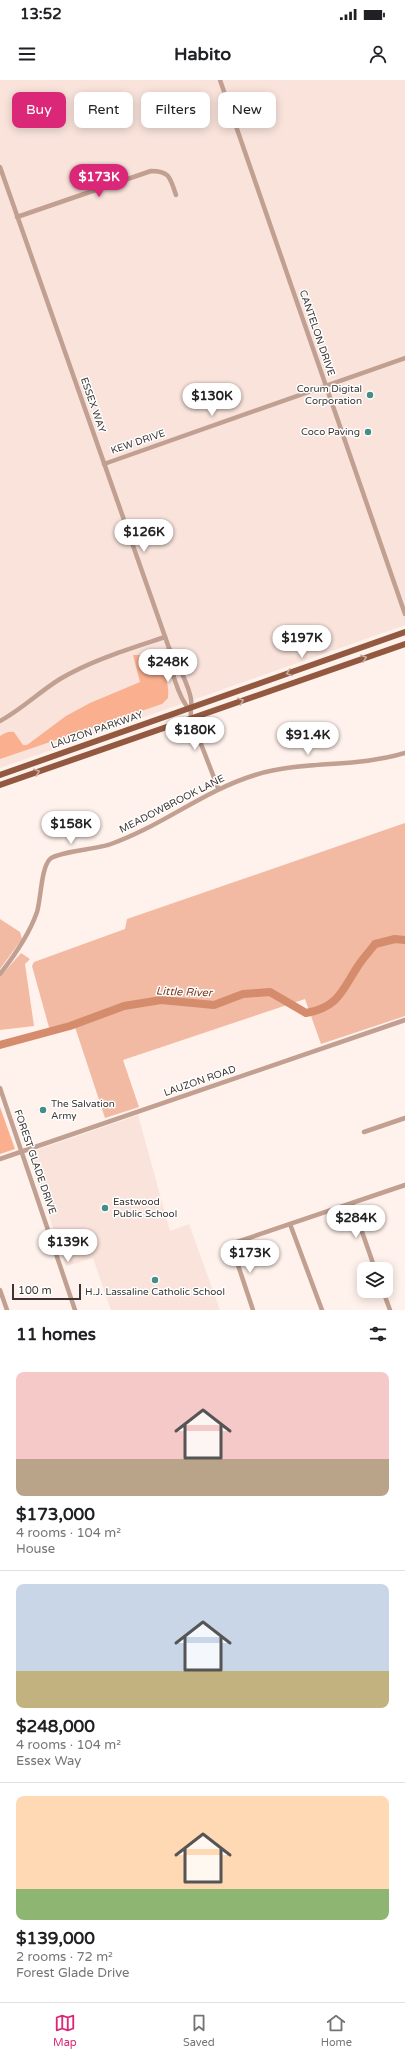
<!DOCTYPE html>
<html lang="en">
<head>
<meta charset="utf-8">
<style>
	body { margin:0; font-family:"Varela Round",sans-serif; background:#f2f2f2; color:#202124; height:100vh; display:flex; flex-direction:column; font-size:15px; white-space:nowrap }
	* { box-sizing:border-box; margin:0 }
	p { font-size:13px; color:#757577 }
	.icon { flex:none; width:22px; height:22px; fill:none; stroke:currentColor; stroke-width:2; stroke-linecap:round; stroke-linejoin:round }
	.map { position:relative; height:1230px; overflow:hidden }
	.panel { display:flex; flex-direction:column; background:#fff; flex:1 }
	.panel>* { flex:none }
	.hud { position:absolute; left:12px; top:12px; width:381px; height:36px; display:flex; gap:8px }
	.buttons { position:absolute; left:357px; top:1182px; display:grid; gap:8px }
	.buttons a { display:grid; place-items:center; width:36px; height:36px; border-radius:8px; background:#fff; box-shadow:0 2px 10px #0003; font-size:20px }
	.scale { position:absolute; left:12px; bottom:10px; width:69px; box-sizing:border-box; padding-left:4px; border:2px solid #3a3533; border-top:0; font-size:11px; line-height:14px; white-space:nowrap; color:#3a3533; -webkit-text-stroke:3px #fff; paint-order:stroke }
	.price { position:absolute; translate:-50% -34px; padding:0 9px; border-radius:14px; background:#fff; color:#222; font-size:13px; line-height:26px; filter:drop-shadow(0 1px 2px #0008) }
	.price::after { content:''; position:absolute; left:50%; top:24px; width:12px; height:9px; margin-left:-6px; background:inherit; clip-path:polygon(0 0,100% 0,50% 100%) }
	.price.on { background:#db2777; color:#fff }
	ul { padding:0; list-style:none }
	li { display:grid; align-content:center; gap:8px; height:212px; padding:0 16px }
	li+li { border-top:1px solid #e0e0e0 }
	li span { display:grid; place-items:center; height:124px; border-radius:8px; color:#555 }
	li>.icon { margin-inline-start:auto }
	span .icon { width:72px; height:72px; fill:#fffc; stroke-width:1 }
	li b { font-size:17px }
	h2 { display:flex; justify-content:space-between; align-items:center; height:48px; padding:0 16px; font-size:17px }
	.pill { padding:0 14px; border-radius:8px; background:#fff; box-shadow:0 2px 10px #0003; font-size:14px; line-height:36px }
	.pill.on { background:#db2777; color:#fff }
	.status { display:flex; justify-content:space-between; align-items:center; height:28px; padding:0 20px; background:#fff; direction:ltr }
	.status svg { height:11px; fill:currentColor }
	header { display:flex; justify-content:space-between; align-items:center; height:52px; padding:0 16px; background:#fff; font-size:18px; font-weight:700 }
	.tab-bar { display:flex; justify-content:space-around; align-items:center; height:56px; border-top:1px solid #e0e0e0; background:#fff; font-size:11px; color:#757577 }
	.tab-bar a { display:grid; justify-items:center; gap:2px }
	.tab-bar .on { color:#db2777 }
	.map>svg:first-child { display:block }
	.built { fill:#f9e3db }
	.green { fill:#f2baa3 }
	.forest { fill:#faaf8f }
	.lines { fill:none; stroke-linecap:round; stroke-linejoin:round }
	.river { stroke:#d48c6d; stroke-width:8 }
	.minor { stroke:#c1a092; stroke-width:4.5 }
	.major { stroke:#925940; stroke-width:6 }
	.oneway { stroke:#c8aca0 }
	.poi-dot { fill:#468d87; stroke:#fff; stroke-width:1.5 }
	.labels { text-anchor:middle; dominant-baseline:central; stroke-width:3; stroke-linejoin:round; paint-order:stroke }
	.street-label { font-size:10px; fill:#3a3533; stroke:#fff }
	.poi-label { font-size:10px; fill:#3a3533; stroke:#fff; text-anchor:end }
	.water-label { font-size:11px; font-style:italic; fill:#7d3a1b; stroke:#fff }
</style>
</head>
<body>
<div class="status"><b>13:52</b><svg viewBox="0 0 49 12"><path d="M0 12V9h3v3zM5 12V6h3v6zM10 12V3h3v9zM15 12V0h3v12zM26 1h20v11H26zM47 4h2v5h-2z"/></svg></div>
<header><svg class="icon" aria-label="menu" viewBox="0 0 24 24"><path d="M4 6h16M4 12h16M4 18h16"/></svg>Habito<svg class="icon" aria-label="person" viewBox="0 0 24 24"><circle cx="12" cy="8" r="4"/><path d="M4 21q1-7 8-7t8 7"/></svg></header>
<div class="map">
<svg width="405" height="1230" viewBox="0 0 405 1230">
	<rect width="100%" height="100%" fill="#fff1eb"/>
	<!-- built -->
	<g class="built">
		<path d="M0,0H405V545L0,688Z"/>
		<path d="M138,1035L170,1151L189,1144L220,1230H111L93,1178L66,1186L28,1073Z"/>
	</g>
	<!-- green -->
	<g class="green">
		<path d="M405,743V936L321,964L305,919L123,980L139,1027L105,1038L74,944L50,951L32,886L34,882L125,849L127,839Z"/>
		<path d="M0,839L20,852L22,859L0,889Z"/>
		<path d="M21,873L30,879L25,884L34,946L0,950V897Z"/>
	</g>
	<!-- forest -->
	<g class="forest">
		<path d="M133,575H152C162,589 170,600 168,618L162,624L0,679V656C5,653 8,651 14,652L23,665H27L66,636L90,623L140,602Z"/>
		<path d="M0,1027L15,1069L0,1074Z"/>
	</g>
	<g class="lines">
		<!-- river -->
		<path class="river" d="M0,965L70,946L124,926L161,920L214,925L243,914L270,912L306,933C339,927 342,910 358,886C363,878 370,871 375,864L395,859L405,860"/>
		<!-- minor -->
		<g class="minor">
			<path d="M220,0L405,534"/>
			<path d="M0,87L169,568C176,579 189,607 191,619C192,625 190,631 191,638L218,708"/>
			<path d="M17,137L151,91C170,91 170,98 176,115"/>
			<path d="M104,384L405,278"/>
			<path d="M169,568C168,584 179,618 189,629"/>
			<path d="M0,641C21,630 39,612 60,599C92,580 129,569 165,557"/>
			<path d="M0,894C15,875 29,855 37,832C41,819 41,788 50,779C57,772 98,769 111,764C162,746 203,711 255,695C304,680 356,688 405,673"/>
			<path d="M0,1008L75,1230"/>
			<path d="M364,1052L405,1038"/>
			<path d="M0,1079L405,940"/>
			<path d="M352,1123L375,1189"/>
			<path d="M290,1144L322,1230"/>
			<path d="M0,1210L7,1230"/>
			<path d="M383,1211L390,1230"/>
			<path d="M253,1230L231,1164L405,1105"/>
		</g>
		<!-- major -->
		<g class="major">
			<path d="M0,695L405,552"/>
			<path d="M0,705L405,564"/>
		</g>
	</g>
	<!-- one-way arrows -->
	<defs><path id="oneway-chevron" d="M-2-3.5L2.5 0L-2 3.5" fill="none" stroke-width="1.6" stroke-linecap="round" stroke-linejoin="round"/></defs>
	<g class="oneway">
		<use href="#oneway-chevron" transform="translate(364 578) rotate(-19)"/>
		<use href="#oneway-chevron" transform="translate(289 593) rotate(160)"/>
		<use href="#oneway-chevron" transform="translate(241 621) rotate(-19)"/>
		<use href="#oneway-chevron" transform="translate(37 692) rotate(-19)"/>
	</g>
	<!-- markers -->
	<g class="poi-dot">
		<circle cx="370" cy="315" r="4"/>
		<circle cx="368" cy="352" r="4"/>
		<circle cx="43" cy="1030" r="4"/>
		<circle cx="105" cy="1128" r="4"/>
		<circle cx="155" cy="1200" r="4"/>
	</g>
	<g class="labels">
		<!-- street labels -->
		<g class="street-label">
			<text transform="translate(317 253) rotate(71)">CANTELON DRIVE</text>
			<text transform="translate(93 325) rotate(71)">ESSEX WAY</text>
			<text transform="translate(138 362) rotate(-19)">KEW DRIVE</text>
			<text transform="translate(97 650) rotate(-19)">LAUZON PARKWAY</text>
			<text transform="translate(172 724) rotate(-27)">MEADOWBROOK LANE</text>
			<text transform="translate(200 1001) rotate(-19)">LAUZON ROAD</text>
			<text transform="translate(35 1082) rotate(71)">FOREST GLADE DRIVE</text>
		</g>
		<!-- poi labels -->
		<g class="poi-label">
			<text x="362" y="309">Corum Digital<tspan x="362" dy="12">Corporation</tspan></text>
			<text x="360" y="352">Coco Paving</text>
			<text x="51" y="1024" text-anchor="start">The Salvation<tspan x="51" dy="12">Army</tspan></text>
			<text x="113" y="1122" text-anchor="start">Eastwood<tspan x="113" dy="12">Public School</tspan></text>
			<text x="155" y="1212" text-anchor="middle">H.J. Lassaline Catholic School</text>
		</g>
		<!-- water labels -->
		<g class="water-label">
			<text transform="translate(184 912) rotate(2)">Little River</text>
		</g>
	</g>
</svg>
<div class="buttons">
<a><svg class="icon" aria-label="layers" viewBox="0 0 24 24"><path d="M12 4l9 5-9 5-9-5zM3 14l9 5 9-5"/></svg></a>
</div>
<div class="scale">100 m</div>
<b class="price on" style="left:99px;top:118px">$173K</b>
<b class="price" style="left:212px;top:337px">$130K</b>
<b class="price" style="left:144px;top:473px">$126K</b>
<b class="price" style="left:302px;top:579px">$197K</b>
<b class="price" style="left:168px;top:603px">$248K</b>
<b class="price" style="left:195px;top:671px">$180K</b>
<b class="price" style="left:308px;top:676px">$91.4K</b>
<b class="price" style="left:71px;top:765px">$158K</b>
<b class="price" style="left:356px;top:1159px">$284K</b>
<b class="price" style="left:68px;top:1183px">$139K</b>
<b class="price" style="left:250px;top:1194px">$173K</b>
<div class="hud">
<a class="pill on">Buy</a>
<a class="pill">Rent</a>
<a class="pill">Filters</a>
<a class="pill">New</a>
</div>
</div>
<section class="panel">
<h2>11 homes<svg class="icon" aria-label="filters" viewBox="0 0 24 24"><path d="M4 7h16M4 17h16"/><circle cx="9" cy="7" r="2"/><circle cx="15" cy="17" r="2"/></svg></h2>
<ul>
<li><span style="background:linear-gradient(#f6c9c9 70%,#b9a48a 0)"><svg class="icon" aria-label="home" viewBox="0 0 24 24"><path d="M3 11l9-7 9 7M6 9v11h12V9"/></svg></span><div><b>$173,000</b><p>4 rooms · 104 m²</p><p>House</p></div></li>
<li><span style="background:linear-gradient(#c9d6e8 70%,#c2b280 0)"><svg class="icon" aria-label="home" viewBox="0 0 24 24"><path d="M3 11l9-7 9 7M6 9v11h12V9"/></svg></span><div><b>$248,000</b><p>4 rooms · 104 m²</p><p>Essex Way</p></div></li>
<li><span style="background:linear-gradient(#ffd9b3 75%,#8fb573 0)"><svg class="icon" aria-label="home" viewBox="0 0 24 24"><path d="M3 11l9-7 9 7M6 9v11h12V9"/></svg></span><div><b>$139,000</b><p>2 rooms · 72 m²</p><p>Forest Glade Drive</p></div></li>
</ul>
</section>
<nav class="tab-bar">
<a class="on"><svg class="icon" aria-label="map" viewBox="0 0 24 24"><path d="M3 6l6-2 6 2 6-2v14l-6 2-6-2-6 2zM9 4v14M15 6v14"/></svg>Map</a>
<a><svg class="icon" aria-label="saved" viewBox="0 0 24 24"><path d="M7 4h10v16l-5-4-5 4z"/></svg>Saved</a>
<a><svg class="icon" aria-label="home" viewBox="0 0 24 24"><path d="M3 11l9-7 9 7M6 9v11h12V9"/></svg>Home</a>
</nav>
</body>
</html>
